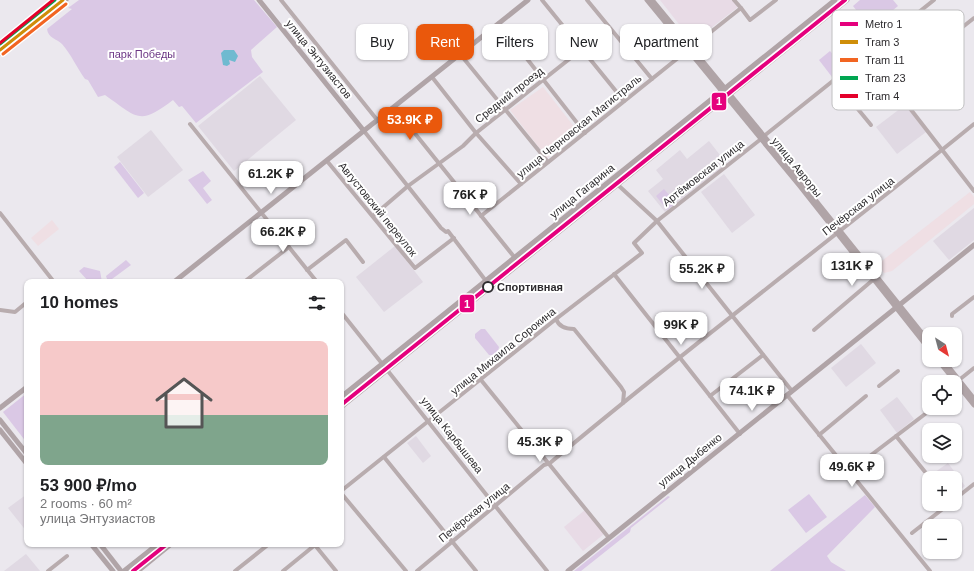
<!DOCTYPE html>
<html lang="en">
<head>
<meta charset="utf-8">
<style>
	body { margin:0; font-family:Helvetica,sans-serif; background:#f2f2f2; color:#202124; height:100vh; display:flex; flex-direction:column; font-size:15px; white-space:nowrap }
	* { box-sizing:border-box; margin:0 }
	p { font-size:13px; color:#757577 }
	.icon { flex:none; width:22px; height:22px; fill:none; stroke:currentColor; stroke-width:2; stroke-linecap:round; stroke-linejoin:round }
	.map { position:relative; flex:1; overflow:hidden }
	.drawer { position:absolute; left:24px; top:279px; width:320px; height:268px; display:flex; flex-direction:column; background:#fff; border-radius:8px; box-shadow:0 1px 3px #0004 }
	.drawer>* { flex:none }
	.hud { position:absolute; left:356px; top:24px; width:380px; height:36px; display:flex; gap:8px }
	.needle { width:26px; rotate:144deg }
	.controls { position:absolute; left:922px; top:327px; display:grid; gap:8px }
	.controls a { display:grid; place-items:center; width:40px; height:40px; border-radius:8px; background:#fff; box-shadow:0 1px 3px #0004; font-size:20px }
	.price { position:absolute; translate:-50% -34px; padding:0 9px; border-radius:8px; background:#fff; color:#222; font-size:13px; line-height:26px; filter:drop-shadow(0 1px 2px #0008) }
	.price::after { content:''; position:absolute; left:50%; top:24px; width:12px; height:9px; margin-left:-6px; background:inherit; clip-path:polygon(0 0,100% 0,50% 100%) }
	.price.on { background:#ea580c; color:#fff }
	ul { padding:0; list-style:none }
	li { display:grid; align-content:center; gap:8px; height:212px; padding:0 16px }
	li span { display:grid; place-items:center; height:124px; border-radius:8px; color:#555 }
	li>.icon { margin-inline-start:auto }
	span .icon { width:72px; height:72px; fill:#fffc; stroke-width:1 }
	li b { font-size:17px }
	h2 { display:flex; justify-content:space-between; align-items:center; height:48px; padding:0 16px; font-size:17px }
	.pill { padding:0 14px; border-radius:8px; background:#fff; box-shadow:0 1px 3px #0004; font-size:14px; line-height:36px }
	.pill.on { background:#ea580c; color:#fff }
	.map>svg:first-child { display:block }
	.commercial { fill:#e8dbe6 }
	.industrial { fill:#efdfe4 }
	.built { fill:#e0d9e3 }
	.green { fill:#dac8e5 }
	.water { fill:#6fbad0 }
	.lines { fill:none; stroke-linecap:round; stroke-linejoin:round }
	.minor { stroke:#b8acae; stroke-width:4 }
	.major { stroke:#b0a4a7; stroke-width:5 }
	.tram-1-casing { stroke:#fff; stroke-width:6 }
	.tram-2-casing { stroke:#fff; stroke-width:6 }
	.tram-3-casing { stroke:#fff; stroke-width:6 }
	.tram-4-casing { stroke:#fff; stroke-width:6 }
	.tram-1 { stroke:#cf8e09; stroke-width:3 }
	.tram-2 { stroke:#f26522; stroke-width:3 }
	.tram-3 { stroke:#00a651; stroke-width:3 }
	.tram-4 { stroke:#e4002b; stroke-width:3 }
	.metro-1-casing { stroke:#fff; stroke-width:7 }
	.metro-1 { stroke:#e5007d; stroke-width:4 }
	.stop-dot { fill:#fff; stroke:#2e2c2f; stroke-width:2 }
	.labels { text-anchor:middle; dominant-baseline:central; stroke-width:4; stroke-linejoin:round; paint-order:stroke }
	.park-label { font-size:11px; fill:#6c3685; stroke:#fff }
	.street-label { font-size:11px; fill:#2e2c2f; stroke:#fff }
	.stop-label { font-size:11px; font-weight:bold; fill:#2e2c2f; stroke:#fff; text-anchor:start }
	.key { fill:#fff; stroke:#c0c0c1; stroke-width:1 }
	.key-label { font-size:11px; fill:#2e2c2f }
	.line-badge { stroke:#fff; stroke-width:1.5 }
	.badge-label { font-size:11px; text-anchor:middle; font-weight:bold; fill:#fff }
</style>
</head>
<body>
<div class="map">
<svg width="974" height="571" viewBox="0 0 974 571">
	<rect width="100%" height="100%" fill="#ebe8ee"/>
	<!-- commercial -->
	<g class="commercial">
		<path d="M660,0H732L738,7L693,42Z"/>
		<path d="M585,510L604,534L583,551L564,527Z"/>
	</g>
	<!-- industrial -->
	<g class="industrial">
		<path d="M543,87L579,133L547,158L510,110Z"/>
		<path d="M970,192L974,197V204L892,271L884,273L878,264Z"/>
		<path d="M52,220L59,229L38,246L31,238Z"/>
	</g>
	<!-- built -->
	<g class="built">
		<path d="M260,76L296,120L234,171L198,126Z"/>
		<path d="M905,105L926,132L897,154L876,127Z"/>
		<path d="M151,130L183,170L148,197L117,157Z"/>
		<path d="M709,141L727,164L665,212L648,191L663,179L656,170L680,150L687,159Z"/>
		<path d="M724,174L755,215L732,233L701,192Z"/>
		<path d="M974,208V240L949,260L933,241Z"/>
		<path d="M395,246L423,282L384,312L356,277Z"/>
		<path d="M861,344L876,363L846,387L831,368Z"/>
		<path d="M897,397L914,419L897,433L880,410Z"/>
		<path d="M416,436L431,456L423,463L407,443Z"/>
		<path d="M948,463L965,486L955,494V478H934L931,475Z"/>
		<path d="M27,494V532L8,508Z"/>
		<path d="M26,554L40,571H4Z"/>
	</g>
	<!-- green -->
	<g class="green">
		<path d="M79,0H254L277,27L251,50L252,57L263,72L196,123L182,106L179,107L173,100C139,126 138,118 105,95L98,97L88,80L85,79C77,68 71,54 62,44C57,39 48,38 47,29L72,9L68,8Z"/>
		<path d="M839,0H844L737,85L736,83Z"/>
		<path d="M860,0H893L898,6L875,25L882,35L878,38L853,6Z"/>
		<path d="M830,51L844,67L832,77L819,60Z"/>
		<path d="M713,101L714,103L530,251V249Z"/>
		<path d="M120,162L144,193L138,198L114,167Z"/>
		<path d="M203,171L211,181L203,188L212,200L207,204L188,180Z"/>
		<path d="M664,189L676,203L667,210L656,196Z"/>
		<path d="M126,260L131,265L108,282L106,276Z"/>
		<path d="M509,265L511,267L389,363V361Z"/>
		<path d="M84,267L100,271L102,282H89L79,271Z"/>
		<path d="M481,329H485L499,347L498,351L493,355H489L475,338V334Z"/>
		<path d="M27,393V443L3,412Z"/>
		<path d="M809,494L827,517L806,533L788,510Z"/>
		<path d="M865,495L875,507L827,556L831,562L846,571H770Z"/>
		<path d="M668,496L670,497L631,528L630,532L581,571H574Z"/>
	</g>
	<!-- water -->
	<path class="water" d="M224,50H234L238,56L235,62L229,60L230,64L227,66L223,65L221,53Z"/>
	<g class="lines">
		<!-- minor -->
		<g class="minor">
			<path d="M281,0L378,121"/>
			<path d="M542,0L624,101"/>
			<path d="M587,0L652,79"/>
			<path d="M734,0L741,8"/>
			<path d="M499,23L585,133"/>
			<path d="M692,47L741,8L750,20L776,0"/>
			<path d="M867,53L974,191"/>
			<path d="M460,54L548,162"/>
			<path d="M917,63L974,18"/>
			<path d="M432,77L476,133L521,184"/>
			<path d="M834,80L871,125"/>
			<path d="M389,112L413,131L515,258"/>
			<path d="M190,124L317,282"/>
			<path d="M364,131L441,228L446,232L448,231L486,281"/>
			<path d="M764,136L934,0"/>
			<path d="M327,161L415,268L454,238"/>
			<path d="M618,185L657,221L792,391"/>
			<path d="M0,213L54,282"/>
			<path d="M373,216L408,186L463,146L476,133L582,49"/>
			<path d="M481,216L688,50"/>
			<path d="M307,270L346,240L363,262"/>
			<path d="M614,274L740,434"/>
			<path d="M244,282L289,247"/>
			<path d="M0,310L15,312L27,302"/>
			<path d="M341,312L547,571"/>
			<path d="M952,316V314L974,297"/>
			<path d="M556,319C559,327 566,329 574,329L621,387L624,392L623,403"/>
			<path d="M814,330L874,279"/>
			<path d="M481,380L609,538"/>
			<path d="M959,380L974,368"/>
			<path d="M879,386L898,371"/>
			<path d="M787,395L930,571"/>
			<path d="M710,396L763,355"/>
			<path d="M819,435L866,396"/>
			<path d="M896,436L930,478"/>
			<path d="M384,457L476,571"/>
			<path d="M858,465L933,408"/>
			<path d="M341,491L556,319L642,253L634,243L657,221L761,139"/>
			<path d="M341,493L406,571"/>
			<path d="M955,499L974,484"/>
			<path d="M912,533L949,504"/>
			<path d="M314,544L336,571"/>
			<path d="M48,571L67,556"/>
			<path d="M235,571L269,544"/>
			<path d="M283,571L315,545"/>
			<path d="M417,571L544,465L550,463C688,347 834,238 974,124"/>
		</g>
		<!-- major -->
		<g class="major">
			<path d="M259,0L364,131"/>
			<path d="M647,0L799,185L929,349"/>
			<path d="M652,0L764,136L929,342"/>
			<path d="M0,46L58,0"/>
			<path d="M0,53L66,0"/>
			<path d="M174,282L528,0"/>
			<path d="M938,360L974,405"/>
			<path d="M943,360L974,399"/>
			<path d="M341,397L835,0"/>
			<path d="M341,407L847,0"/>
			<path d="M0,408L27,387"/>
			<path d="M0,420L27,454"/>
			<path d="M0,430L27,464"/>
			<path d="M91,544L113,571"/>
			<path d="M100,544L121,571"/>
			<path d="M124,571L158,544"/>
			<path d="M138,571L171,544"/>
			<path d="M568,571L974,245"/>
		</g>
		<!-- tram-1 casing -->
		<g class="tram-1-casing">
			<path id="tram-1" d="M0,50L63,0"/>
		</g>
		<!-- tram-2 casing -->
		<g class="tram-2-casing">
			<path id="tram-2" d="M3,54L66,4"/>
		</g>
		<!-- tram-3 casing -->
		<g class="tram-3-casing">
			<path id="tram-3" d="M0,44L55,0"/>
		</g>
		<!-- tram-4 casing -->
		<g class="tram-4-casing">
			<path id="tram-4" d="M0,43L53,0"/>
		</g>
		<!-- tram-1 -->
		<use href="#tram-1" class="tram-1"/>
		<!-- tram-2 -->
		<use href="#tram-2" class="tram-2"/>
		<!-- tram-3 -->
		<use href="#tram-3" class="tram-3"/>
		<!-- tram-4 -->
		<use href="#tram-4" class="tram-4"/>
		<!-- metro-1 casing -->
		<g class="metro-1-casing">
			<g id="metro-1">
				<path d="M341,405L845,0"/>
				<path d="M133,571L167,544"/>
			</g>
		</g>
		<!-- metro-1 -->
		<use href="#metro-1" class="metro-1"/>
	</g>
	<!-- markers -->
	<circle class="stop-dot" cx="488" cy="287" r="5"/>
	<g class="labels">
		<!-- park labels -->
		<g class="park-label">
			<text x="142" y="54">парк Победы</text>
		</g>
		<!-- street labels -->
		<g class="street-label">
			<text transform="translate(319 59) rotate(51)">улица Энтузиастов</text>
			<text transform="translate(509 95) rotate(-38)">Средний проезд</text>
			<text transform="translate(579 126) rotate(-39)">улица Черновская Магистраль</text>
			<text transform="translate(797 167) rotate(51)">улица Авроры</text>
			<text transform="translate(703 173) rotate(-38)">Артёмовская улица</text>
			<text transform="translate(582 191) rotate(-39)">улица Гагарина</text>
			<text transform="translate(858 206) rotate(-38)">Печёрская улица</text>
			<text transform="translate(378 209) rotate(51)">Августовский переулок</text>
			<text transform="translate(503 351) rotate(-39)">улица Михаила Сорокина</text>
			<text transform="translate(452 435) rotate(52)">улица Карбышева</text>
			<text transform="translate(690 460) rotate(-39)">улица Дыбенко</text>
			<text transform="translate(474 512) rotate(-39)">Печёрская улица</text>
		</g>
		<!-- stop labels -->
		<g class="stop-label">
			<text x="497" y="287">Спортивная</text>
		</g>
	</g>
	<!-- legend -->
	<rect x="832" y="10" width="132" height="100" rx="6" class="key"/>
	<rect x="840" y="22" width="18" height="4" fill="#e5007d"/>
	<rect x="840" y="40" width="18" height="4" fill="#cf8e09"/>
	<rect x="840" y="58" width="18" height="4" fill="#f26522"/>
	<rect x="840" y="76" width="18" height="4" fill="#00a651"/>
	<rect x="840" y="94" width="18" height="4" fill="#e4002b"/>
	<g class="key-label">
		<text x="865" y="28">Metro 1</text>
		<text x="865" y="46">Tram 3</text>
		<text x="865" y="64">Tram 11</text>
		<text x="865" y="82">Tram 23</text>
		<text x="865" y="100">Tram 4</text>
	</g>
	<g class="line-badge">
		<rect x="711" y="92" width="16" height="19" rx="4" fill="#e5007d"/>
		<rect x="459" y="294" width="16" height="19" rx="4" fill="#e5007d"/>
	</g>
	<g class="badge-label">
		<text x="719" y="105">1</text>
		<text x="467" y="308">1</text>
	</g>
</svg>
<div class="controls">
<a><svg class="needle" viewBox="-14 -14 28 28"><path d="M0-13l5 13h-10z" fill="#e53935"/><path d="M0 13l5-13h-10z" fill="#757577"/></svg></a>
<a><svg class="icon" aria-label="locate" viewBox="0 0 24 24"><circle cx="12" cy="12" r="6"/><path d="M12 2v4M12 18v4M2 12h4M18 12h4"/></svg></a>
<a><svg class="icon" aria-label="layers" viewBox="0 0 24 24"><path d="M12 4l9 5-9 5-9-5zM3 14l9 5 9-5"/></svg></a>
<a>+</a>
<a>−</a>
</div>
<b class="price on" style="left:410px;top:141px">53.9K ₽</b>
<b class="price" style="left:271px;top:195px">61.2K ₽</b>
<b class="price" style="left:470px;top:216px">76K ₽</b>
<b class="price" style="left:283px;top:253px">66.2K ₽</b>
<b class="price" style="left:852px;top:287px">131K ₽</b>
<b class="price" style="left:702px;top:290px">55.2K ₽</b>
<b class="price" style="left:681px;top:346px">99K ₽</b>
<b class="price" style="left:752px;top:412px">74.1K ₽</b>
<b class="price" style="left:540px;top:463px">45.3K ₽</b>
<b class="price" style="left:852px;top:488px">49.6K ₽</b>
<div class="hud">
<a class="pill">Buy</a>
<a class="pill on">Rent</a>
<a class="pill">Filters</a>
<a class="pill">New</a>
<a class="pill">Apartment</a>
</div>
<section class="drawer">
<h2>10 homes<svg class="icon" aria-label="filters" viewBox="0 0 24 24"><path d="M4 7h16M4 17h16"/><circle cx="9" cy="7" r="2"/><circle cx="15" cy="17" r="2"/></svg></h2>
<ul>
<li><span style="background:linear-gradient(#f6c9c9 60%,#7fa58c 0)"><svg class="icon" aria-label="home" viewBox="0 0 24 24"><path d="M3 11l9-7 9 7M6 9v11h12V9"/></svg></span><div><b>53 900 ₽/mo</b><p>2 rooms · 60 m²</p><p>улица Энтузиастов</p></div></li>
</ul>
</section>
</div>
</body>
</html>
